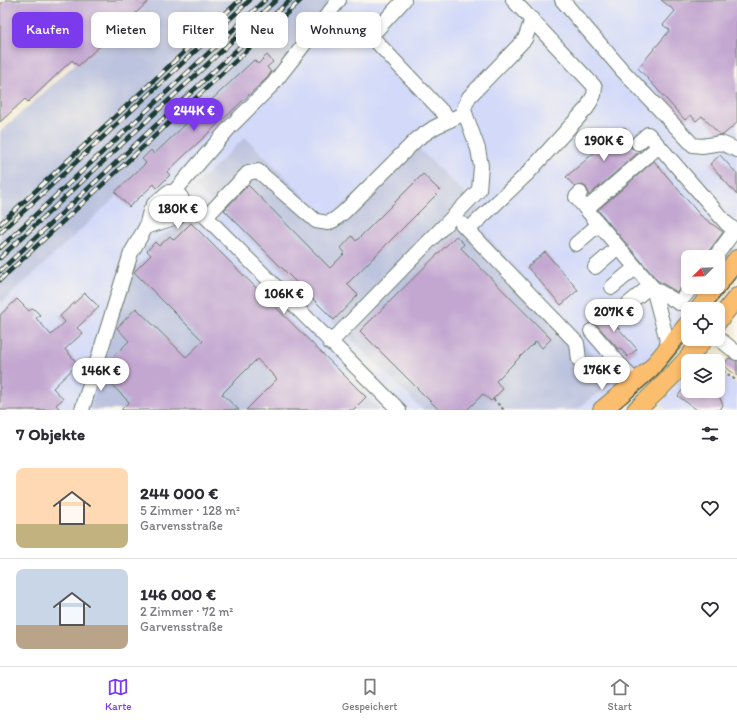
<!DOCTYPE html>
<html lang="de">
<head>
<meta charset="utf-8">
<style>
	body { margin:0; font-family:Itim,sans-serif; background:#f2f2f3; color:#2b2b33; height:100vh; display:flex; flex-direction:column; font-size:15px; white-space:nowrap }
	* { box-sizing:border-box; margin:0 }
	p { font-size:13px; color:#7c7c81 }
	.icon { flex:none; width:22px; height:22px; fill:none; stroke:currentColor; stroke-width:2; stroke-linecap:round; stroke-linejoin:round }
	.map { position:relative; height:410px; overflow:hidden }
	.sheet { display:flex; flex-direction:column; background:#fff; flex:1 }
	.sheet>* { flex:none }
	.guide { position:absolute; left:12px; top:12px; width:400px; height:36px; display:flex; gap:8px }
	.needle { width:26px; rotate:247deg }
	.tools { position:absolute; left:681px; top:250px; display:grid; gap:8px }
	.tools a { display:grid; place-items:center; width:44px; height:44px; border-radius:8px; background:#fff; box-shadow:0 2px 6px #0003; font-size:20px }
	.price { position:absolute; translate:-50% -34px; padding:0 9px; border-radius:14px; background:#fff; color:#222; font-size:13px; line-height:26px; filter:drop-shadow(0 1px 2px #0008) }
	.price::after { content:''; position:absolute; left:50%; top:24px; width:12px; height:9px; margin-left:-6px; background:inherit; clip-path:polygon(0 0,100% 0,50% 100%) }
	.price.selected { background:#7c3aed; color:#fff }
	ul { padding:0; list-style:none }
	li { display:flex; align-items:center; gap:12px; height:100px; padding:0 16px }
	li+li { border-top:1px solid #e1e1e2 }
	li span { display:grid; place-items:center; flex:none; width:112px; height:80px; border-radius:8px; color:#555 }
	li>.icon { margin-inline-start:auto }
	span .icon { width:48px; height:48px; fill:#fffc; stroke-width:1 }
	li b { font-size:17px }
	h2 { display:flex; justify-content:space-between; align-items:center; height:48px; padding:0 16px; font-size:17px }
	.pill { padding:0 14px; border-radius:8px; background:#fff; box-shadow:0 2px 6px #0003; font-size:14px; line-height:36px }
	.pill.selected { background:#7c3aed; color:#fff }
	.tabs { display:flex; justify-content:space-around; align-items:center; height:56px; border-top:1px solid #e1e1e2; background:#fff; font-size:11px; color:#7c7c81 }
	.tabs a { display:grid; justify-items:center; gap:2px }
	.tabs .selected { color:#7c3aed }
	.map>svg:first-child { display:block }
	.built { fill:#d2d9f9 }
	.industrial { fill:#bcc3de }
	.building { fill:#c3a7d1 }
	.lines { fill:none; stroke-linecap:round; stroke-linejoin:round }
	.minor-casing { stroke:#6a7a6c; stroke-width:16 }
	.major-casing { stroke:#6a7a6c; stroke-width:20 }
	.path { stroke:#6a7a6c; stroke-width:2; stroke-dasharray:3 3; stroke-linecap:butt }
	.minor { stroke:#fff; stroke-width:14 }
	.major { stroke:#fbbd6e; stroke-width:18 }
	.tram { stroke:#1f3d34; stroke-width:1 }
	.rail-casing { stroke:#1f3d34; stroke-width:4.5 }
	.rail { stroke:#fbf7ec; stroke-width:3; stroke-dasharray:9; stroke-linecap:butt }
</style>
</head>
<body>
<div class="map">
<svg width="737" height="410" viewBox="0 0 737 410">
	<rect width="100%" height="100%" fill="#fbf7ec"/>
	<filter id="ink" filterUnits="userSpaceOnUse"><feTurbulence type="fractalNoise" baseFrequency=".025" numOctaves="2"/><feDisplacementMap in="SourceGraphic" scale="8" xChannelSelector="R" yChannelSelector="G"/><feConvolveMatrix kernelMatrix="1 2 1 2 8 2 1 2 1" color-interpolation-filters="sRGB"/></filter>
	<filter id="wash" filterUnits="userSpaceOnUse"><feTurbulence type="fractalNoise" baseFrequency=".012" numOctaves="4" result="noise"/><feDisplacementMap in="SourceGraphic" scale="16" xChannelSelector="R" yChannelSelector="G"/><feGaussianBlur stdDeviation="0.9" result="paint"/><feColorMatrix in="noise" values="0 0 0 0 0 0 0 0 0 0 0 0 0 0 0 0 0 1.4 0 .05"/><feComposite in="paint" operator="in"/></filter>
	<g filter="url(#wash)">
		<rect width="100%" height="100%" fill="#f4ebd4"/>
		<!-- built -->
		<g class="built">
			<path d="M332,0H737V259L718,284V257H688V287H716L699,309H688V324L602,410H0V305L117,195L129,207Z"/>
			<path d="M688,365V391H718V371L737,384V410H668L661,405Z"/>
		</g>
		<!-- industrial -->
		<g class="industrial">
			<path d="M150,0H332L272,75L129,207L117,196L0,305V132L75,64L78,66Z"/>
			<path d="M245,137L328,220L411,141L482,211L474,221L615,380L576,410H423L195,186Z"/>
			<path d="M190,221L380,410H90L122,299L133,270L149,255L144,250L159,237Z"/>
		</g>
		<g id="blocks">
			<!-- building -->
			<g class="building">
				<path d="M5,0H150L78,66L72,60L28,102L25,99L0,122V5Z"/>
				<path d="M661,0H737V123L723,135H720L702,116L696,121L691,115L685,120L638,68L670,30L663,25L675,11Z"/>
				<path d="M267,55L273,62L267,67L271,72L267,78L167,172L170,175L157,188L154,184L129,207L115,192L146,163L142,159L151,150L154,154L254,60L258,64Z"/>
				<path d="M624,127L632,137L630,141L631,148L640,151L588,196V191L586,187L582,185L575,187L566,177Z"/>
				<path d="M720,155L737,174V195L710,164Z"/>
				<path d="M654,161L700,215L723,232L708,252L707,257H688V280L677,292L657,280L598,210Z"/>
				<path d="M423,174L440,191L347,284L358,295L334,320L224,210L248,185L330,268L345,253L341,248L352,236L356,241Z"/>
				<path d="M191,223L366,397L353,410H246L277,379L257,359L222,394L239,410H121L129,402L102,375L108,369L105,365L129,341L117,328L136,308L186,357L203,341L134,272L151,255L147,251L155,242L159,246L170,236L174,240Z"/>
				<path d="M456,236L464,244L461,248L551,339L542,348L536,341L496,381L503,389L491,401L483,394L467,410H439L360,331Z"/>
				<path d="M545,252L578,290L561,305L527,267Z"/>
				<path d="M85,293L99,307L77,328L83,333L65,349L78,364L53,388L63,399L56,405L61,410H0V315L17,299L29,311L33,308L40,315L36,318L51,335L65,322L60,316Z"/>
				<path d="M602,310L637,349L628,357L620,348L618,349L597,325L590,321Z"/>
				<path d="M729,358L737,361V376L723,365Z"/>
				<path d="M688,382V391H714L718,394L723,405L720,410H697L678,396Z"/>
			</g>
		</g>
	</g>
	<g filter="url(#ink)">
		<use href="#blocks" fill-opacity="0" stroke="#6a7a6c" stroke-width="1"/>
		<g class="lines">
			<!-- minor casing -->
			<g class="minor-casing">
				<g id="minor">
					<path d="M404,0L371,36L450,120"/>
					<path d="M562,0L623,71L693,145L702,146L721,143L737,150"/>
					<path d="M638,143L648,134L659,146"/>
					<path d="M174,192L230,127L273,84L339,0"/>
					<path d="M580,193L576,197L586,209"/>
					<path d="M184,205L192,206L206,217L399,410"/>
					<path d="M206,217L248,173L258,171L316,221L328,223L334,220L344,212L417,139L435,127L465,113"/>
					<path d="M462,224L577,343L579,360"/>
					<path d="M468,230L527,174L587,108L594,95L595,87L513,0"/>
					<path d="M576,244L599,224"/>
					<path d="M715,257L735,230"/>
					<path d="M595,267L618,247"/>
					<path d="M612,287L635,268"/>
					<path d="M628,304L644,291L653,288L679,303L692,287"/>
					<path d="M591,331L636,383"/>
					<path d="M718,338L737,353"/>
					<path d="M330,343L479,190L481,166L478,149L465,113L464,108L469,97L525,39L532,19"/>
					<path d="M669,348L653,288L586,209L659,146L726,223L737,232"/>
					<path d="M82,410L131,253L146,227L150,211L154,204L168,192H174L181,197L184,205L182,210L177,217L146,227"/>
				</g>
			</g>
			<!-- major casing -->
			<g class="major-casing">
				<g id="major">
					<path d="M718,284L737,259"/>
					<path d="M699,309L716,287"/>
					<path d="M718,321L737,297"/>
					<path d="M602,410L650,370L688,324"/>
					<path d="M636,410C662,388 683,365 704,339"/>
				</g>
			</g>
			<!-- path -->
			<g class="path">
				<path d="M705,358L710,361"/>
				<path d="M718,367L737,381"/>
				<path d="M493,399L504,410"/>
			</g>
			<!-- minor -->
			<use href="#minor" class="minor"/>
			<!-- major -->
			<use href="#major" class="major"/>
			<!-- tram -->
			<g class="tram">
				<path d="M710,309L737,276"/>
				<path d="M617,410L657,375L688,337"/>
			</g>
			<!-- rail casing -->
			<g class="rail-casing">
				<g id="rail">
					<path d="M0,224L240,0"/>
					<path d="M0,233L250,0"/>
					<path d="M0,248L265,0"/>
					<path d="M0,258L276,0"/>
					<path d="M0,271L290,0"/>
					<path d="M0,280L301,0"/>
				</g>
			</g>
			<!-- rail -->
			<use href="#rail" class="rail"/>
		</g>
	</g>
</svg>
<div class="tools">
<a><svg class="needle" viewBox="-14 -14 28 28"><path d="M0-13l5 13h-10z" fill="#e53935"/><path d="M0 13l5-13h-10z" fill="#7c7c81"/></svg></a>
<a><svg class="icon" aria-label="locate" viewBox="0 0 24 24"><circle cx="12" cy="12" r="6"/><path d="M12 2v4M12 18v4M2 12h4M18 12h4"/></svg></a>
<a><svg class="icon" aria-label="layers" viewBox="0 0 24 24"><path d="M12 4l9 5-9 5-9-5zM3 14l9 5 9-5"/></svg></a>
</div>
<b class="price selected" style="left:194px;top:132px">244K €</b>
<b class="price" style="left:604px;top:162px">190K €</b>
<b class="price" style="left:178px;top:230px">180K €</b>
<b class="price" style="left:284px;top:315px">106K €</b>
<b class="price" style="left:614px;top:333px">207K €</b>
<b class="price" style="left:602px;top:391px">176K €</b>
<b class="price" style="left:101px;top:392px">146K €</b>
<div class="guide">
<a class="pill selected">Kaufen</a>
<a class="pill">Mieten</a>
<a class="pill">Filter</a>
<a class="pill">Neu</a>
<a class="pill">Wohnung</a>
</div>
</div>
<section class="sheet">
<h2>7 Objekte<svg class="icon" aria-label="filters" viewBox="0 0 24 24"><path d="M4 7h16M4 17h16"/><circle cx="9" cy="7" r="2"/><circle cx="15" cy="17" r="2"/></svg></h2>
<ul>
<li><span style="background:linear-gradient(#ffd9b3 70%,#c2b280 0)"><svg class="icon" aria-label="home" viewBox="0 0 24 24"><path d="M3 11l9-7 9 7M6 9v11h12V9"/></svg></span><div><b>244 000 €</b><p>5 Zimmer · 128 m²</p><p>Garvensstraße</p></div><svg class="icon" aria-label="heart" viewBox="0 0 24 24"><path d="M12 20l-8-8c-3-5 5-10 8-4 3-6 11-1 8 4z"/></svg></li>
<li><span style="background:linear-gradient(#c9d6e8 70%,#b9a48a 0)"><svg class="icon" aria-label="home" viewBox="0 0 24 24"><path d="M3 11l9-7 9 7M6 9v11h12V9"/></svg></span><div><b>146 000 €</b><p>2 Zimmer · 72 m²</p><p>Garvensstraße</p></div><svg class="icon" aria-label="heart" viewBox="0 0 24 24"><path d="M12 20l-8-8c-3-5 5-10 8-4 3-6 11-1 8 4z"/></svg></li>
</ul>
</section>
<nav class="tabs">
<a class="selected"><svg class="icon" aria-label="map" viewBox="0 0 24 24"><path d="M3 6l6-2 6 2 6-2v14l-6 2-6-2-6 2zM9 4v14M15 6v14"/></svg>Karte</a>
<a><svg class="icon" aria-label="saved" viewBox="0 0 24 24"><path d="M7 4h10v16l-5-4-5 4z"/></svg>Gespeichert</a>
<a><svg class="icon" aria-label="home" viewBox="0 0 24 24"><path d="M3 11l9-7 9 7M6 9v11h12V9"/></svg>Start</a>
</nav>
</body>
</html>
